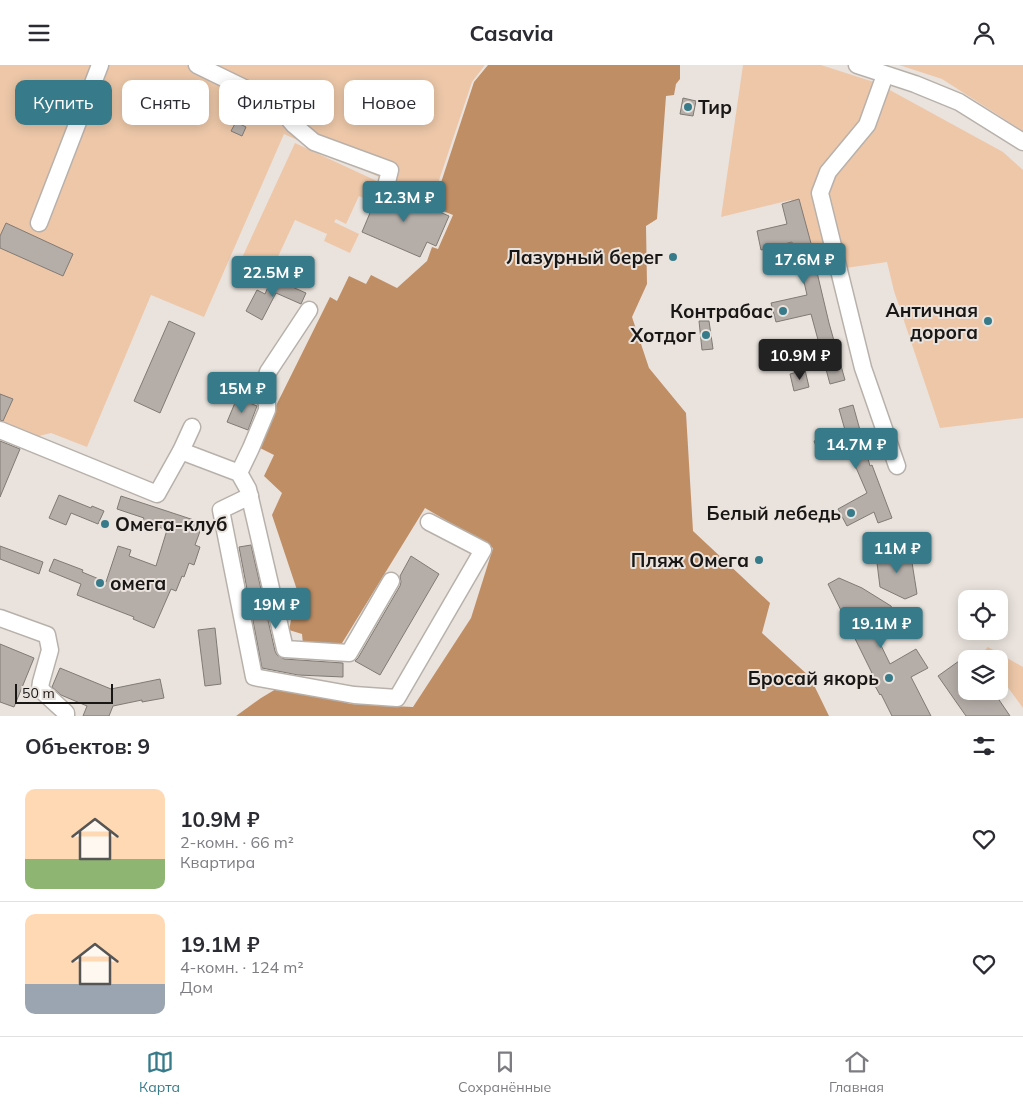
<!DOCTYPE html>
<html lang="ru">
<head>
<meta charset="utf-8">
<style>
	body { margin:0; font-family:Mulish,sans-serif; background:#f2f2f3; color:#2b2b33; height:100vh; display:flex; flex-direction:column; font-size:19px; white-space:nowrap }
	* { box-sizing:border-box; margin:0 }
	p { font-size:16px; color:#7c7c81 }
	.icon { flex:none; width:28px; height:28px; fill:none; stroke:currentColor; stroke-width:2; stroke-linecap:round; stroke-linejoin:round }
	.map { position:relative; height:651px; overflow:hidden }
	.details { display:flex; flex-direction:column; background:#fff; flex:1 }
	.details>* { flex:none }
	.banner { position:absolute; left:15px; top:15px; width:500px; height:45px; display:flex; gap:10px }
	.fabs { position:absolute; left:958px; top:525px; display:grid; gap:10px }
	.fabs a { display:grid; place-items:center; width:50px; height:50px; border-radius:10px; background:#fff; box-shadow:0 2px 12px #0003; font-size:25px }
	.scale { position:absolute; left:15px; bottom:12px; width:98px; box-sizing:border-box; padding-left:5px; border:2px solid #191715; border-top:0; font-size:14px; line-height:18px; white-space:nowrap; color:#191715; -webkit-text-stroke:4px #eae3dd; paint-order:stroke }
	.price { position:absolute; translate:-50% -42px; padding:0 11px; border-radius:5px; background:#377b8a; color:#fff; font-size:16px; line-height:32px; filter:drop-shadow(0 1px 2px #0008) }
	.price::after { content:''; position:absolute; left:50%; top:30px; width:15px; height:11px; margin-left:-8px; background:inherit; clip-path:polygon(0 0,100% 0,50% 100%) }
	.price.selected { background:#222; color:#fff }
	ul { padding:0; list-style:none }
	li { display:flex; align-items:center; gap:15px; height:125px; padding:0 25px }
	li+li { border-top:1px solid #e1e1e2 }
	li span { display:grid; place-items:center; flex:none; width:140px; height:100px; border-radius:10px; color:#555 }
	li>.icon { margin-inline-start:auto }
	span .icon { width:60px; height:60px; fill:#fffc; stroke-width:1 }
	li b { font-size:21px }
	h2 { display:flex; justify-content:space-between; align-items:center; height:60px; padding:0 25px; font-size:21px }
	.tag { padding:0 18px; border-radius:10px; background:#fff; box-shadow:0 2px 12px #0003; font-size:18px; line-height:45px }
	.tag.selected { background:#377b8a; color:#fff }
	header { display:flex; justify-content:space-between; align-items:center; height:65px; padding:0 25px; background:#fff; font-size:22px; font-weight:700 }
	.dock { display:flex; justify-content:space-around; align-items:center; height:70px; border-top:1px solid #e1e1e2; background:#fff; font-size:14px; color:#7c7c81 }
	.dock a { display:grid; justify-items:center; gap:2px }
	.dock .selected { color:#377b8a }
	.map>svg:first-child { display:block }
	.green { fill:#edc7a8 }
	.water { fill:#bf8e65 }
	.building { fill:#b5ada8; stroke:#807a74 }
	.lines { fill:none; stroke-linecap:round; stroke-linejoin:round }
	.minor-casing { stroke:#b8b1ab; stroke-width:19 }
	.minor { stroke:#fff; stroke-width:16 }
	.poi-dot { fill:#377b8a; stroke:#eae3dd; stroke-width:2 }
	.labels { text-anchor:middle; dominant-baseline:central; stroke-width:4; stroke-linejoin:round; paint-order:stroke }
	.poi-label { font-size:19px; font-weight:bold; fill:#191715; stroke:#eae3dd; text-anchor:end }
</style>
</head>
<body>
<header><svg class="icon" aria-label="menu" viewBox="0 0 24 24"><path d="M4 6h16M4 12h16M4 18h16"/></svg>Casavia<svg class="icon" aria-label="person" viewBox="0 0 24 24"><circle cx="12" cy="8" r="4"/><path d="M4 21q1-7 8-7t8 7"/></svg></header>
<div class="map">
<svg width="1023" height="651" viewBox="0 0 1023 651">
	<rect width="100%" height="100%" fill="#eae3dd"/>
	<!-- green -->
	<g class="green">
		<path d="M0,0H485L472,17L432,136L284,69L204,252L151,230L87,382L51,368L39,371L0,355Z"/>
		<path d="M743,0H821L877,18L1003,87L1023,105V353L940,363L894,226L887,197L818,207L791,135L721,152Z"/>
		<path d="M899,0H1023V66L942,14Z"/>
		<path d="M295,78L381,118L373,137L359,131L346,159L336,154L334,157L359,169L350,188L324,176L327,169L295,155L264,222L235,208Z"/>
		<path d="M988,582L1023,602V643L999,610V594H986L982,588Z"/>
	</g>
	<!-- water -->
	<path class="water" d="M488,0H680V14L676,19L674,30L666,31L657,154L646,161L647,219L632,252L649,303L686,348L693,466L770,538L762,568L810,612L829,651H236L261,633L281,621L351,639L413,642L471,553L493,483L425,443L339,583L303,579L302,569L289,565L297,525L272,450L282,428L264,411L274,390L256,381L330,232L337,236L349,211L366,219L371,210L397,223L427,196L432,182L438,184L453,150L433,142L474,17Z"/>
	<!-- building -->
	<g class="building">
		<path d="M683,33L696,36L693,51L680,49Z"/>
		<path d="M236,57L246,62L242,71L231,66Z"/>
		<path d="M380,124L385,127L390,126L449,151L436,181L427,177L420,192L362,167Z"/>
		<path d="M799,134L812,182H811L829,258L845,315L830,319L811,249L776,257L771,238L807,230L797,186H794L792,177L761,185L757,166L787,159L782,139Z"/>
		<path d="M6,158L73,189L63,211L0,183V171Z"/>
		<path d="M272,213L306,228L301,239L276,228L262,255L246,246L257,225L265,229Z"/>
		<path d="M169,256L195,268L160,348L134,336Z"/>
		<path d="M699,256H709L713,284L702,285Z"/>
		<path d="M805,305L809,322L794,326L790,309Z"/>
		<path d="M0,329L13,334L3,356L0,355Z"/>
		<path d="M237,333L257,341L248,365L227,357Z"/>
		<path d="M853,340L870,401L872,400L892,453L878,458L874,447L847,461L838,444L867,428L854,398L850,383L821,394L814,376L845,365L839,344Z"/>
		<path d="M0,376L20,384L0,432Z"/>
		<path d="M59,430L91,443L92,441L104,446L98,459L71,448L66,460L49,453Z"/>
		<path d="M121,431L203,458L195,480L200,482L194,500L189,498L184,512L182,511L176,526L171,524L154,563L133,554L134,552L77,530L81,519L49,506L54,494L83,505L82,507L106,517L118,481L131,485L129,491L156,501L167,465L142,456L144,453L117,444Z"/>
		<path d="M251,480L275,586L277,590L284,594L343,598V612L298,610L262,603L239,482Z"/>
		<path d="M0,481L43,497L39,509L0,494Z"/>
		<path d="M910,485L917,529L905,534L880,522L876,490Z"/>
		<path d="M411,491L439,509L380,610L355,596L358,593L400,521L401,517L400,511Z"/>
		<path d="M839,513L862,523L891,541L898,554L874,566L890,599L916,584L928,603L911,612L931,651H892L881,629L880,630L869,610L872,608L828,519Z"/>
		<path d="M215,563L221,619L205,621L198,565Z"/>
		<path d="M0,579L34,593L14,642L0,637Z"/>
		<path d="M966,591V626H993L1010,651H966L938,611Z"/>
		<path d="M60,603L111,624L160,614L164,633L142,637V635L113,641L109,651H83L87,641L61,630L52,622Z"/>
	</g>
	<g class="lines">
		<!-- minor casing -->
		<g class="minor-casing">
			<g id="minor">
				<path d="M197,0L275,38L294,60L314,77L390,105L387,117"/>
				<path d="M857,0L915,19L959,37L1023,77"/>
				<path d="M885,10L867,60L828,107L820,128L863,303L897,401"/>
				<path d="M39,158L100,0"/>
				<path d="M0,365L157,429L181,386L192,362"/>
				<path d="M181,386L239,408L248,424L285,584L349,588L391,516"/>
				<path d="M239,408L251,383L267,345V339L264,331V319L268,307L309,245"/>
				<path d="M250,431L221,445L254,612L354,630L397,633L483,485L429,457"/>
				<path d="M0,553L47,570L50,585L41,617L40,624L66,648V651"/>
			</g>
		</g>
		<!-- minor -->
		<use href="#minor" class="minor"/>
	</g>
	<!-- markers -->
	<g class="poi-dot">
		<circle cx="688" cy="42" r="5"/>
		<circle cx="673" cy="192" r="5"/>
		<circle cx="783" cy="246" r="5"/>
		<circle cx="988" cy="256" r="5"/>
		<circle cx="706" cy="270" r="5"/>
		<circle cx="851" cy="448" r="5"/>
		<circle cx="105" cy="459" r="5"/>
		<circle cx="759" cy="495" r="5"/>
		<circle cx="100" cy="518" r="5"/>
		<circle cx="889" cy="613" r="5"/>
	</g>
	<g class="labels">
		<!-- poi labels -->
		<g class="poi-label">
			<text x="698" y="42" text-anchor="start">Тир</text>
			<text x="663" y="192">Лазурный берег</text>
			<text x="978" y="245">Античная<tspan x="978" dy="22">дорога</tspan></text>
			<text x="773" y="246">Контрабас</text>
			<text x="696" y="270">Хотдог</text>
			<text x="841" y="448">Белый лебедь</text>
			<text x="115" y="459" text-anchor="start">Омега-клуб</text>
			<text x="749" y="495">Пляж Омега</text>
			<text x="110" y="518" text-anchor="start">омега</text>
			<text x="879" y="613">Бросай якорь</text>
		</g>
	</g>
</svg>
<div class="fabs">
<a><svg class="icon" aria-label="locate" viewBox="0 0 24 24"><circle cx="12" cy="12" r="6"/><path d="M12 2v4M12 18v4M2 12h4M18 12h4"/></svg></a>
<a><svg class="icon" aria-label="layers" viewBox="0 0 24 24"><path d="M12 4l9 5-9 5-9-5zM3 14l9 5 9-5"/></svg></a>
</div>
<div class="scale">50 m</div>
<b class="price" style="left:404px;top:158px">12.3M ₽</b>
<b class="price" style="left:804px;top:220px">17.6M ₽</b>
<b class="price" style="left:273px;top:233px">22.5M ₽</b>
<b class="price selected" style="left:800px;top:316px">10.9M ₽</b>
<b class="price" style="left:242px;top:349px">15M ₽</b>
<b class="price" style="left:856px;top:405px">14.7M ₽</b>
<b class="price" style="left:897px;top:509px">11M ₽</b>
<b class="price" style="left:276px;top:565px">19M ₽</b>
<b class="price" style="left:881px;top:584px">19.1M ₽</b>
<div class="banner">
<a class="tag selected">Купить</a>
<a class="tag">Снять</a>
<a class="tag">Фильтры</a>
<a class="tag">Новое</a>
</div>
</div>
<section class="details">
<h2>Объектов: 9<svg class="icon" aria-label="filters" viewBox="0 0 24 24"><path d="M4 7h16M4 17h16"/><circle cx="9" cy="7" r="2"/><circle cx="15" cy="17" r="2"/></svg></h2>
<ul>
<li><span style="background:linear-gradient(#ffd9b3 70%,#8fb573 0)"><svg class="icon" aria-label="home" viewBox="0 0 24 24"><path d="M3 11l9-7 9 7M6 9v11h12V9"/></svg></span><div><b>10.9M ₽</b><p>2-комн. · 66 m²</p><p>Квартира</p></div><svg class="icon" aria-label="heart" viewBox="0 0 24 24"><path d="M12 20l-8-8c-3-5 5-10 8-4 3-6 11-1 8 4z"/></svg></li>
<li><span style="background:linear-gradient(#ffd9b3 70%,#9aa5b1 0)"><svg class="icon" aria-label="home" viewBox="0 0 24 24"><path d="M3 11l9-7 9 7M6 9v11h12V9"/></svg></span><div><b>19.1M ₽</b><p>4-комн. · 124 m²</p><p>Дом</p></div><svg class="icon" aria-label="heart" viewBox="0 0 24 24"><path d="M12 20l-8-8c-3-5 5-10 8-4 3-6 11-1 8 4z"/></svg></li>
</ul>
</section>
<nav class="dock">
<a class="selected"><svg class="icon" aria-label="map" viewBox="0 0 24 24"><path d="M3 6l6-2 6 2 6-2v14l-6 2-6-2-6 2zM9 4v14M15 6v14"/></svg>Карта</a>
<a><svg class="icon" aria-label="saved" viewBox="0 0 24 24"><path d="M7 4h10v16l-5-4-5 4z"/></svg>Сохранённые</a>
<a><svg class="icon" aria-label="home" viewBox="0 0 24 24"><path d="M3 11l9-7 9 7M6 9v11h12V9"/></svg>Главная</a>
</nav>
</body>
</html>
